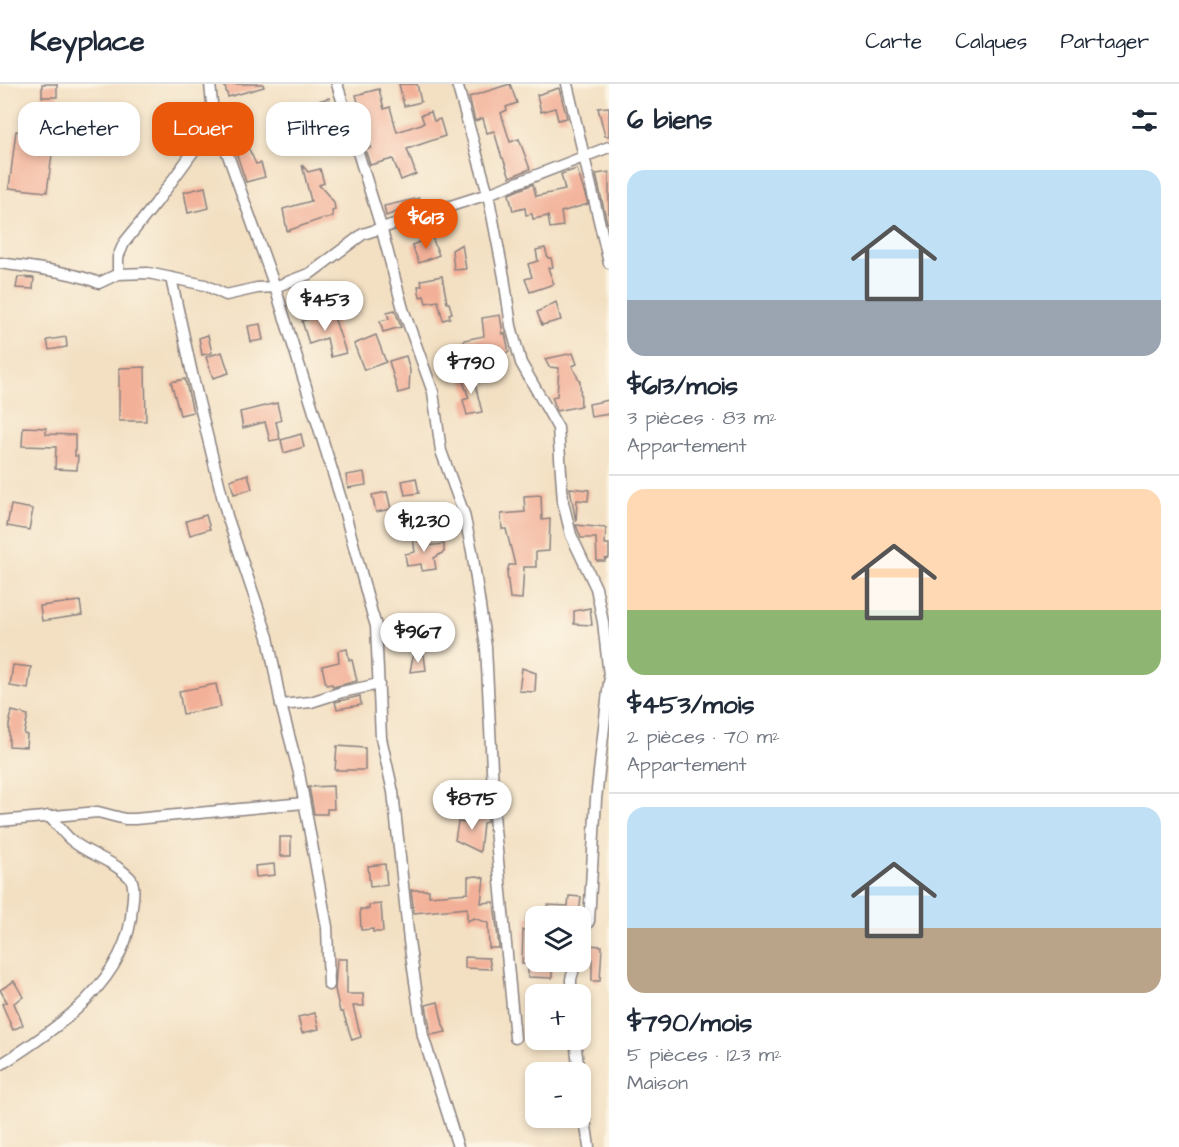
<!DOCTYPE html>
<html lang="fr">
<head>
<meta charset="utf-8">
<style>
	body { margin:0; font-family:"Architects Daughter",sans-serif; background:#f2f2f3; color:#1f2937; height:100vh; display:flex; flex-direction:column; font-size:22px; white-space:nowrap }
	* { box-sizing:border-box; margin:0 }
	p { font-size:20px; color:#747a83 }
	.icon { flex:none; width:33px; height:33px; fill:none; stroke:currentColor; stroke-width:2; stroke-linecap:round; stroke-linejoin:round }
	.map { position:relative; flex:1; overflow:hidden }
	.side { display:flex; flex-direction:column; background:#fff; width:570px }
	.side>* { flex:none }
	.guide { position:absolute; left:18px; top:18px; width:501px; height:54px; display:flex; gap:12px }
	.tools { position:absolute; left:525px; top:822px; display:grid; gap:12px }
	.tools a { display:grid; place-items:center; width:66px; height:66px; border-radius:12px; background:#fff; box-shadow:0 3px 9px #0003; font-size:30px }
	.price { position:absolute; translate:-50% -51px; padding:0 14px; border-radius:21px; background:#fff; color:#222; font-size:20px; line-height:39px; filter:drop-shadow(0 2px 3px #0008) }
	.price::after { content:''; position:absolute; left:50%; top:36px; width:18px; height:14px; margin-left:-9px; background:inherit; clip-path:polygon(0 0,100% 0,50% 100%) }
	.price.active { background:#ea580c; color:#fff }
	ul { padding:0; list-style:none }
	li { display:grid; align-content:center; gap:12px; height:318px; padding:0 18px }
	li+li { border-top:2px solid #e0e1e3 }
	li span { display:grid; place-items:center; height:186px; border-radius:18px; color:#555 }
	li>.icon { margin-inline-start:auto }
	span .icon { width:108px; height:108px; fill:#fffc; stroke-width:1 }
	li b { font-size:26px }
	h2 { display:flex; justify-content:space-between; align-items:center; height:72px; padding:0 18px; font-size:26px }
	.chip { padding:0 21px; border-radius:18px; background:#fff; box-shadow:0 3px 9px #0003; font-size:21px; line-height:54px }
	.chip.active { background:#ea580c; color:#fff }
	header { display:flex; align-items:center; gap:36px; box-sizing:border-box; height:84px; padding:0 30px; background:#fff; border-bottom:2px solid #e0e1e3 }
	header strong { font-size:28px }
	nav { display:flex; gap:33px; margin-inline-start:auto; font-size:21px }
	main { display:flex; flex:1; min-height:0 }
	.map>svg:first-child { display:block }
	.building { fill:#f3b098 }
	.lines { fill:none; stroke-linecap:round; stroke-linejoin:round }
	.minor-casing { stroke:#8a817f; stroke-width:13 }
	.minor { stroke:#fff; stroke-width:10 }
</style>
</head>
<body>
<header>
<strong>Keyplace</strong>
<nav><a>Carte</a><a>Calques</a><a>Partager</a></nav>
</header>
<main>
<div class="map">
<svg width="609" height="1063" viewBox="0 0 609 1063">
	<rect width="100%" height="100%" fill="#fcf5e5"/>
	<filter id="ink" filterUnits="userSpaceOnUse"><feTurbulence type="fractalNoise" baseFrequency=".0167" numOctaves="2"/><feDisplacementMap in="SourceGraphic" scale="12" xChannelSelector="R" yChannelSelector="G"/><feConvolveMatrix kernelMatrix="1 2 1 2 8 2 1 2 1" color-interpolation-filters="sRGB"/></filter>
	<filter id="wash" filterUnits="userSpaceOnUse"><feTurbulence type="fractalNoise" baseFrequency=".008" numOctaves="4" result="noise"/><feDisplacementMap in="SourceGraphic" scale="24" xChannelSelector="R" yChannelSelector="G"/><feGaussianBlur stdDeviation="1.35" result="paint"/><feColorMatrix in="noise" values="0 0 0 0 0 0 0 0 0 0 0 0 0 0 0 0 0 1.4 0 .05"/><feComposite in="paint" operator="in"/></filter>
	<g filter="url(#wash)">
		<rect width="100%" height="100%" fill="#f3e0c3"/>
		<g id="blocks">
			<!-- building -->
			<g class="building">
				<rect x="42" y="0" width="15" height="13"/>
				<path d="M224,0H263L264,3L228,13Z"/>
				<path d="M399,0H417L421,18L404,22Z"/>
				<path d="M510,0L517,19L506,23L507,26L501,29L510,58L519,55L530,85L510,93L503,74H502L494,47L487,49L483,34L475,37L469,13Z"/>
				<path d="M559,4L567,34L558,36L555,24L541,28L537,11Z"/>
				<path d="M379,5L384,25L390,23L397,48L424,39L421,31L431,28L434,37L440,35L445,52L407,65L416,90L401,96L393,75L370,81L365,65L371,64L356,11Z"/>
				<path d="M329,14L332,25L311,32L308,20Z"/>
				<path d="M609,23V52H605L598,24Z"/>
				<path d="M16,47L45,50L43,62L53,63L47,108L9,104Z"/>
				<path d="M327,47L332,59L309,68L305,55Z"/>
				<path d="M248,51L250,59L247,61L256,80L261,79L265,93L246,98L232,56Z"/>
				<path d="M302,81L308,88L320,85L324,99L319,101L334,118L335,126L332,127L333,133L325,135L324,134L287,147L283,125L311,117Z"/>
				<path d="M577,85L588,120L561,128L563,142L550,144L548,132L533,135L532,130L526,131L525,124L513,127L509,110L533,100L536,112L565,106L561,90Z"/>
				<path d="M609,88V139H607L596,90Z"/>
				<path d="M205,103L209,124L188,129L184,108Z"/>
				<path d="M419,114L421,119L386,132L384,122Z"/>
				<path d="M432,153L439,171L419,179L412,161Z"/>
				<path d="M462,160L466,185L454,186L452,166Z"/>
				<path d="M545,164L548,174H551L553,183L548,184L554,200L530,208L525,195L532,193L528,180L538,177L536,166Z"/>
				<path d="M442,192L447,219H449L452,229L449,230L450,234L443,236L438,217L426,219L424,212L420,213L418,202H422L421,196Z"/>
				<path d="M18,193L34,194L33,205L16,204Z"/>
				<path d="M556,218L561,236L542,241L537,228Z"/>
				<path d="M395,226L401,243L383,248L380,237L389,235L387,228Z"/>
				<path d="M332,227L346,269L331,273L327,254L309,260L302,237Z"/>
				<path d="M500,231L503,250L505,249L509,268L495,271L493,261L465,266L464,256L484,252L482,234Z"/>
				<path d="M260,240L263,256L251,258L248,242Z"/>
				<path d="M208,251L212,269L202,271L199,254Z"/>
				<path d="M376,251L386,278L364,286L354,260Z"/>
				<path d="M66,253L67,263L49,266L47,256Z"/>
				<path d="M222,268L229,289L213,294L206,273Z"/>
				<path d="M573,269L577,280L572,282L580,298L581,322L557,327L552,313L557,312L559,284L549,283L545,275Z"/>
				<path d="M406,272L410,286L409,306L398,309L389,277Z"/>
				<path d="M145,283L146,337H119V284Z"/>
				<path d="M472,288L482,328L467,331L463,316L469,314L461,292Z"/>
				<path d="M185,295L193,328L180,331L171,298Z"/>
				<path d="M609,316V330L591,333L589,320Z"/>
				<path d="M277,319L281,336L276,338L280,355L270,357L265,338L243,344L240,328Z"/>
				<path d="M23,343L46,344V350L75,351V372H78L77,386L55,385L56,363L22,362Z"/>
				<path d="M301,350L304,363L284,369L281,356Z"/>
				<path d="M364,388L366,401L348,404L346,391Z"/>
				<path d="M248,390L252,405L234,410L230,396Z"/>
				<path d="M416,394L419,409L405,411L402,397Z"/>
				<path d="M570,404L589,406L588,417L577,416L576,438Z"/>
				<path d="M387,408L391,425L376,428L372,411Z"/>
				<path d="M541,411L542,436L550,435L549,467L536,468V483H524L522,515L510,514L507,489L509,481H515L506,445H502L501,430L525,428L524,412Z"/>
				<path d="M11,421L33,425L29,446L7,442Z"/>
				<path d="M206,431L210,445L190,451L186,437Z"/>
				<path d="M576,441L606,444L605,460H609V474L605,475V477H597L596,454H581Z"/>
				<path d="M422,445L425,462L444,460V468L434,474L436,485L422,487L421,480L407,482L405,470L415,468L412,447Z"/>
				<path d="M80,517L82,531L42,537L40,522Z"/>
				<path d="M590,524L592,541L574,540V527Z"/>
				<path d="M347,565L349,576H352L357,597L333,603L332,600L326,601L322,582L339,578L338,567Z"/>
				<path d="M424,571L426,586L410,588L413,572Z"/>
				<path d="M13,581L31,583L28,605L10,602Z"/>
				<path d="M522,584L536,589L535,608L519,607Z"/>
				<path d="M216,600L221,623L183,630L179,607Z"/>
				<path d="M360,612L361,621L337,625L335,618Z"/>
				<path d="M12,627L28,631L24,650L27,651L26,663L9,662V641Z"/>
				<path d="M337,662L365,664V686H335Z"/>
				<path d="M333,702L334,725H327V730H314L309,703Z"/>
				<path d="M476,724L487,726V738L483,739L480,768L455,756L458,738L473,740Z"/>
				<rect x="280" y="753" width="11" height="19"/>
				<path d="M274,780L275,791L256,793L255,782Z"/>
				<path d="M385,780L387,801L370,803L368,782Z"/>
				<path d="M477,792L484,794L481,819L494,818L499,864H489L488,839L474,834L467,837V824L414,829L411,806H429V812L468,809V793Z"/>
				<path d="M569,812L581,813L579,832H547L548,821L568,822Z"/>
				<path d="M381,820L383,848H373V845L361,846L360,825H369V821Z"/>
				<path d="M526,833H536V881L522,880L523,846H526Z"/>
				<path d="M587,861L602,862L600,897H592V875H586Z"/>
				<path d="M465,873L489,874L491,885L465,884Z"/>
				<path d="M337,875H347V910H363L364,922H353L361,953L352,956L343,928H340L335,905Z"/>
				<path d="M528,883L552,884V894L528,893Z"/>
				<path d="M14,897L23,913L14,919L23,941L13,946L2,920L7,918L0,906Z"/>
				<path d="M438,918L443,941L446,948L431,951L426,921Z"/>
				<path d="M315,929L319,945L302,949L298,933Z"/>
			</g>
		</g>
	</g>
	<g filter="url(#ink)">
		<use href="#blocks" fill-opacity="0" stroke="#8a817f" stroke-width="1.5"/>
		<g class="lines">
			<!-- minor casing -->
			<g class="minor-casing">
				<g id="minor">
					<path d="M210,0L213,29L275,203L341,415L372,529L376,542L381,654L393,708L409,857L423,952L458,1063"/>
					<path d="M337,0L381,143L403,225L433,308L441,367L464,430L472,467L486,563L495,745L515,954"/>
					<path d="M457,0L488,110L504,193L511,242L521,279L558,344L563,418L571,451L596,504L603,538L609,592"/>
					<path d="M567,0L609,179"/>
					<path d="M0,179C33,184 69,187 99,199L118,190L148,189L205,201L226,211L257,204L275,203L311,189L363,150L488,110L609,63"/>
					<path d="M118,190V173L124,159L156,119L198,61L213,29"/>
					<path d="M171,194L193,294L227,432L268,553L281,621L299,689L327,843L329,901"/>
					<path d="M281,621L311,618L342,608L379,600"/>
					<path d="M0,737L98,728L125,735H135L304,719"/>
					<path d="M580,850L589,837L596,715L609,598"/>
					<path d="M571,910V895L576,878"/>
					<path d="M575,956L579,988"/>
					<path d="M0,981C56,946 129,896 132,823C133,815 135,802 131,795C128,791 121,786 117,783C102,773 83,767 70,755C62,748 57,739 48,732"/>
					<path d="M580,1001L589,1063"/>
				</g>
			</g>
			<!-- minor -->
			<use href="#minor" class="minor"/>
		</g>
	</g>
</svg>
<div class="tools">
<a><svg class="icon" aria-label="layers" viewBox="0 0 24 24"><path d="M12 4l9 5-9 5-9-5zM3 14l9 5 9-5"/></svg></a>
<a>+</a>
<a>−</a>
</div>
<b class="price active" style="left:426px;top:166px">$613</b>
<b class="price" style="left:325px;top:248px">$453</b>
<b class="price" style="left:471px;top:311px">$790</b>
<b class="price" style="left:424px;top:469px">$1,230</b>
<b class="price" style="left:418px;top:580px">$967</b>
<b class="price" style="left:472px;top:747px">$875</b>
<div class="guide">
<a class="chip">Acheter</a>
<a class="chip active">Louer</a>
<a class="chip">Filtres</a>
</div>
</div>
<section class="side">
<h2>6 biens<svg class="icon" aria-label="filters" viewBox="0 0 24 24"><path d="M4 7h16M4 17h16"/><circle cx="9" cy="7" r="2"/><circle cx="15" cy="17" r="2"/></svg></h2>
<ul>
<li><span style="background:linear-gradient(#bfe0f5 70%,#9aa5b1 0)"><svg class="icon" aria-label="home" viewBox="0 0 24 24"><path d="M3 11l9-7 9 7M6 9v11h12V9"/></svg></span><div><b>$613/mois</b><p>3 pièces · 83 m²</p><p>Appartement</p></div></li>
<li><span style="background:linear-gradient(#ffd9b3 65%,#8fb573 0)"><svg class="icon" aria-label="home" viewBox="0 0 24 24"><path d="M3 11l9-7 9 7M6 9v11h12V9"/></svg></span><div><b>$453/mois</b><p>2 pièces · 70 m²</p><p>Appartement</p></div></li>
<li><span style="background:linear-gradient(#bfe0f5 65%,#b9a48a 0)"><svg class="icon" aria-label="home" viewBox="0 0 24 24"><path d="M3 11l9-7 9 7M6 9v11h12V9"/></svg></span><div><b>$790/mois</b><p>5 pièces · 123 m²</p><p>Maison</p></div></li>
</ul>
</section>
</main>
</body>
</html>
